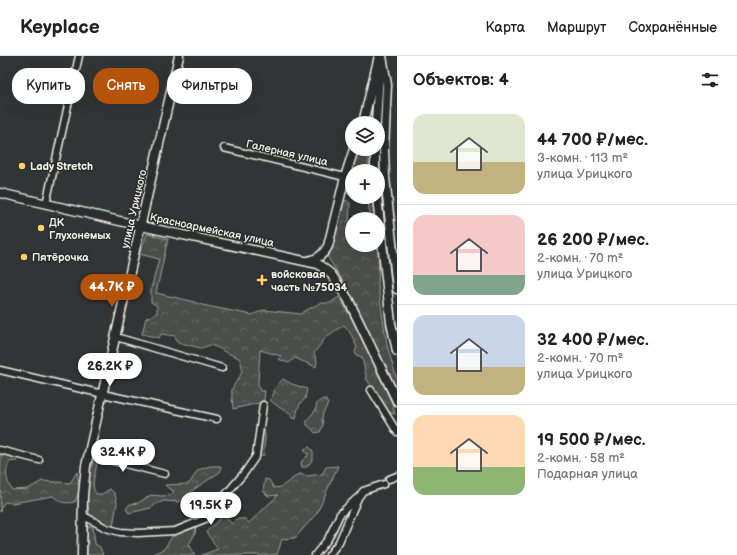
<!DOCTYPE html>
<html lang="ru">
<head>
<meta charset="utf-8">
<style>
	body { margin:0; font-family:"Balsamiq Sans",sans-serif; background:#f6f6f6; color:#222; height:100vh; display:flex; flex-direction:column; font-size:15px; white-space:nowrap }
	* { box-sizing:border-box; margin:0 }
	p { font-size:13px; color:#767676 }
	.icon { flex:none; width:22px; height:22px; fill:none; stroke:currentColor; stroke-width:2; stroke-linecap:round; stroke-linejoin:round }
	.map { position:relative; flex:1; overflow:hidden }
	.details { display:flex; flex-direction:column; background:#fff; width:340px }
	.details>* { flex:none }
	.top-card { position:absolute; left:12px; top:12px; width:325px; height:36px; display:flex; gap:8px }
	.buttons { position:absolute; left:345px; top:60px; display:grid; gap:8px }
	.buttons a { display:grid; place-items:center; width:40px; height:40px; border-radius:50%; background:#fff; box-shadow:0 4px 16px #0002; font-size:20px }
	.price { position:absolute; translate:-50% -34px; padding:0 9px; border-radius:14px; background:#fff; color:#222; font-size:13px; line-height:26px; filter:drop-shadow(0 1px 2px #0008) }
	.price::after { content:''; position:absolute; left:50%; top:24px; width:12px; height:9px; margin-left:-6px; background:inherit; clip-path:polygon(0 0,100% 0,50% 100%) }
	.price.active { background:#b45309; color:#fff }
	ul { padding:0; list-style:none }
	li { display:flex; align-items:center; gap:12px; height:100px; padding:0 16px }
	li+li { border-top:1px solid #e0e0e0 }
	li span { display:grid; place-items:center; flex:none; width:112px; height:80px; border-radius:12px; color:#555 }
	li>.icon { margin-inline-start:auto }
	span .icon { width:48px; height:48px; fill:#fffc; stroke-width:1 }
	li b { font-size:17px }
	h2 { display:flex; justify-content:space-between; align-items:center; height:48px; padding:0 16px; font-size:17px }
	.chip { padding:0 14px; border-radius:16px; background:#fff; box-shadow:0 4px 16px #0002; font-size:14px; line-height:36px }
	.chip.active { background:#b45309; color:#fff }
	header { display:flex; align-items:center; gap:24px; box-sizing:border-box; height:56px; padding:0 20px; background:#fff; border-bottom:1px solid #e0e0e0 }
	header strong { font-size:19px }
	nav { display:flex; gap:22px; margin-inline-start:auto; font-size:14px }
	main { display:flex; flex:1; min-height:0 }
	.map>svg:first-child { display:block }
	.forest { fill:url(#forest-crowns); stroke:#a09f9a }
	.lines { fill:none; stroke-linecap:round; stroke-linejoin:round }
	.minor-casing { stroke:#f4f1e8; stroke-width:9 }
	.major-casing { stroke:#f4f1e8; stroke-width:11 }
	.minor { stroke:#2a2d2e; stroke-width:6 }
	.major { stroke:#2a2d2e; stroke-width:8 }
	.poi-dot { fill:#ffd166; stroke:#2a2d2e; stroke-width:1.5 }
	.labels { text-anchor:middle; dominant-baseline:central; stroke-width:3; stroke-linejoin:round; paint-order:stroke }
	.street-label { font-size:11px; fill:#f4f1e8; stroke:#2a2d2e }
	.poi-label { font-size:11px; font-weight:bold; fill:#f4f1e8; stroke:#2a2d2e; text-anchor:start }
</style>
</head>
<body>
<header>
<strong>Keyplace</strong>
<nav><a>Карта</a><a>Маршрут</a><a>Сохранённые</a></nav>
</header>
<main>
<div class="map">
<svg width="397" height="499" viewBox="0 0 397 499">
	<defs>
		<pattern id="forest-crowns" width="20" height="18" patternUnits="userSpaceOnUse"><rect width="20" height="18" fill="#4b4d4c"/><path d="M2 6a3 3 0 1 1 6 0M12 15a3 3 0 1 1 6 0" fill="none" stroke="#666766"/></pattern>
	</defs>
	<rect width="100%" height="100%" fill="#323535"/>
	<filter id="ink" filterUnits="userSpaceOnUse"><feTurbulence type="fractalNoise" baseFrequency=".025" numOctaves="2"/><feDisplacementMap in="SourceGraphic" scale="8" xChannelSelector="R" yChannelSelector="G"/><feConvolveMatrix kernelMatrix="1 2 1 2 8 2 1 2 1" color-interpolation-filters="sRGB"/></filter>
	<g filter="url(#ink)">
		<!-- forest -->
		<g class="forest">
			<path d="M358,93H368V115H352V138L348,137L352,112Z"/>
			<path d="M365,141H371L376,163H371L367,142Z"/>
			<path d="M346,144L350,147L349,165L352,168V189H377L379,198L378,230L387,289L397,324V336L349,235L327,200L332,189L342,147Z"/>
			<path d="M147,178L168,183L156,237L191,245L202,249L252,259L264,254L301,258C307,252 314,252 319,247H330L339,241L355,268L392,347L395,358L387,356L384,349L367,324L362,301L356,299L355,295L357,292C354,283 350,275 344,269L326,281L314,297L317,305L316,311L295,302L289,307L278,303L281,300L260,294L258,327L260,335H265L264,344L259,347L233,353C233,347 231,340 232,334C235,322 248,319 239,302L223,295L221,293L210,289L201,292L177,286L175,280L161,278L159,282L142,278L146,262L157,257V250L151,246V233L159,203L139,198Z"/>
			<path d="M283,323L292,328L307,333L305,343L300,348L297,356L296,363L292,362L290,357L280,352L270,344L274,337V333Z"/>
			<path d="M325,343L328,348L323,357L322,363L323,369L320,376L315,377L312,373L307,369V364L315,355L317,347L321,344Z"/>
			<path d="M264,374C267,382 263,390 264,399L258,402L262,375Z"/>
			<path d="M309,391L313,395V403L307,411H302L301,406L309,398L306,397L304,393Z"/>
			<path d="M94,393C104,406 87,424 96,438H102L110,433L115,438L117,447L113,470L109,471L90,460C85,447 87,414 95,402L93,395Z"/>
			<path d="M1,399H10L18,401L17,405L9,406C5,416 6,425 12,434L28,433L42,425L70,427L77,416L80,433L75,446C65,448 61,447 53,440L13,447L5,446L1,451L0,456Z"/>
			<path d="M210,410H221L220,416L190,436L178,446L164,445L156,448L151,452L129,457L126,453L130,448L138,447L151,439L162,440L171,439L174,435L169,433L165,429L189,428L198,414Z"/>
			<path d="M338,410L317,457L295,482L282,483L277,499H202L218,493L206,476L224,459L232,468L236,463H245L249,467L278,439L268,440L263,435L265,423L269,424L274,432L281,431L299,418L308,420L322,418L326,411Z"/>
			<path d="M87,470L93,471L95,488L100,491L103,499H87Z"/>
			<path d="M196,471L195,478L189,488L195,499H150L164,493L173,479L183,474Z"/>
		</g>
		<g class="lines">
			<!-- minor casing -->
			<g class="minor-casing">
				<g id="minor">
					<path d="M224,92L345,121"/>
					<path d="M46,148L79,0"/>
					<path d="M116,281L222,312"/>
					<path d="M0,314L103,338L217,363"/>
					<path d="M371,334L397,376"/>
					<path d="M0,394L39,404"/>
					<path d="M89,396L105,403L165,418"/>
					<path d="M389,423L397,420"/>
					<path d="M82,459L106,472L120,476L138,477L175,475L205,463L245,416L256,400L263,349"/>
					<path d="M315,499L328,483L340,458L356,443"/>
					<path d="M329,499L339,486L358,442L363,435L384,428"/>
				</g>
			</g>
			<!-- major casing -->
			<g class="major-casing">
				<g id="major">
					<path d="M382,0L387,29L384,94L385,121L397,233"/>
					<path d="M363,67L379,0"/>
					<path d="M376,67L379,17"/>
					<path d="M375,93V115"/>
					<path d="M0,137L141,170L318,208L331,218L348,243L397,345"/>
					<path d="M377,141L391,267L397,295"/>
					<path d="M308,205C318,203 323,199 328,190L345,121L354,93"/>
					<path d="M82,499L83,439L86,410L179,0"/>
				</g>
			</g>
			<!-- minor -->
			<use href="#minor" class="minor"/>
			<!-- major -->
			<use href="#major" class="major"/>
		</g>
	</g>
	<!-- markers -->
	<g class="poi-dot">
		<circle cx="22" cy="110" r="4"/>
		<circle cx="41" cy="172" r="4"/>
		<circle cx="24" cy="201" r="4"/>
		<path d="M260 218h4v4h4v4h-4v4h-4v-4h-4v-4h4z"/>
	</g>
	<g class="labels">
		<!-- street labels -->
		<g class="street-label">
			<text transform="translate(287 97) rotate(13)">Галерная улица</text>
			<text transform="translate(134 153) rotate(-77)">улица Урицкого</text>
			<text transform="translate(212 174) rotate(12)">Красноармейская улица</text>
		</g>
		<!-- poi labels -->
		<g class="poi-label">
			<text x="30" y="110">Lady Stretch</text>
			<text x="49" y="166">ДК<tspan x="49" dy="13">Глухонемых</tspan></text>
			<text x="32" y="201">Пятёрочка</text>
			<text x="271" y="218">войсковая<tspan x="271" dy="13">часть №75034</tspan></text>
		</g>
	</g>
</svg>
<div class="buttons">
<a><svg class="icon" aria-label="layers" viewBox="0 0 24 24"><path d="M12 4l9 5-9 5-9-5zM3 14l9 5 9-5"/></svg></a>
<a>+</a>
<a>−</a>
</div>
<b class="price active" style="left:112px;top:252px">44.7K ₽</b>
<b class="price" style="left:110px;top:331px">26.2K ₽</b>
<b class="price" style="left:123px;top:417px">32.4K ₽</b>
<b class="price" style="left:211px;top:470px">19.5K ₽</b>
<div class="top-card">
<a class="chip">Купить</a>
<a class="chip active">Снять</a>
<a class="chip">Фильтры</a>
</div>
</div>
<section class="details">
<h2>Объектов: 4<svg class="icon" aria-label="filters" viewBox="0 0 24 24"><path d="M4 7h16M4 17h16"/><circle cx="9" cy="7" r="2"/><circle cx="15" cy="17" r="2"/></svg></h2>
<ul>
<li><span style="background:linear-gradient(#dfe7d0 60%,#c2b280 0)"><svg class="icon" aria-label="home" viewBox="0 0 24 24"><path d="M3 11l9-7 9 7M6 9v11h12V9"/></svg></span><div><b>44 700 ₽/мес.</b><p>3-комн. · 113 m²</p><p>улица Урицкого</p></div></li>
<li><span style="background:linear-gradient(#f6c9c9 75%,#7fa58c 0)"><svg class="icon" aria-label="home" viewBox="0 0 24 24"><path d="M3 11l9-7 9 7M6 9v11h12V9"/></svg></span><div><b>26 200 ₽/мес.</b><p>2-комн. · 70 m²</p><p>улица Урицкого</p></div></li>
<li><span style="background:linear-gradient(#c9d6e8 65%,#c2b280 0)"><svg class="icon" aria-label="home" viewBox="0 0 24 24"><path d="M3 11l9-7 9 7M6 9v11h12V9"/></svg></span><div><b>32 400 ₽/мес.</b><p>2-комн. · 70 m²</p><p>улица Урицкого</p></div></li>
<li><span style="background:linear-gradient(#ffd9b3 65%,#8fb573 0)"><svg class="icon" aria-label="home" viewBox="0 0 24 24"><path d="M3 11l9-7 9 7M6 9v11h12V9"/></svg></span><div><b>19 500 ₽/мес.</b><p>2-комн. · 58 m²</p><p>Подарная улица</p></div></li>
</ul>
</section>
</main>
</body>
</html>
